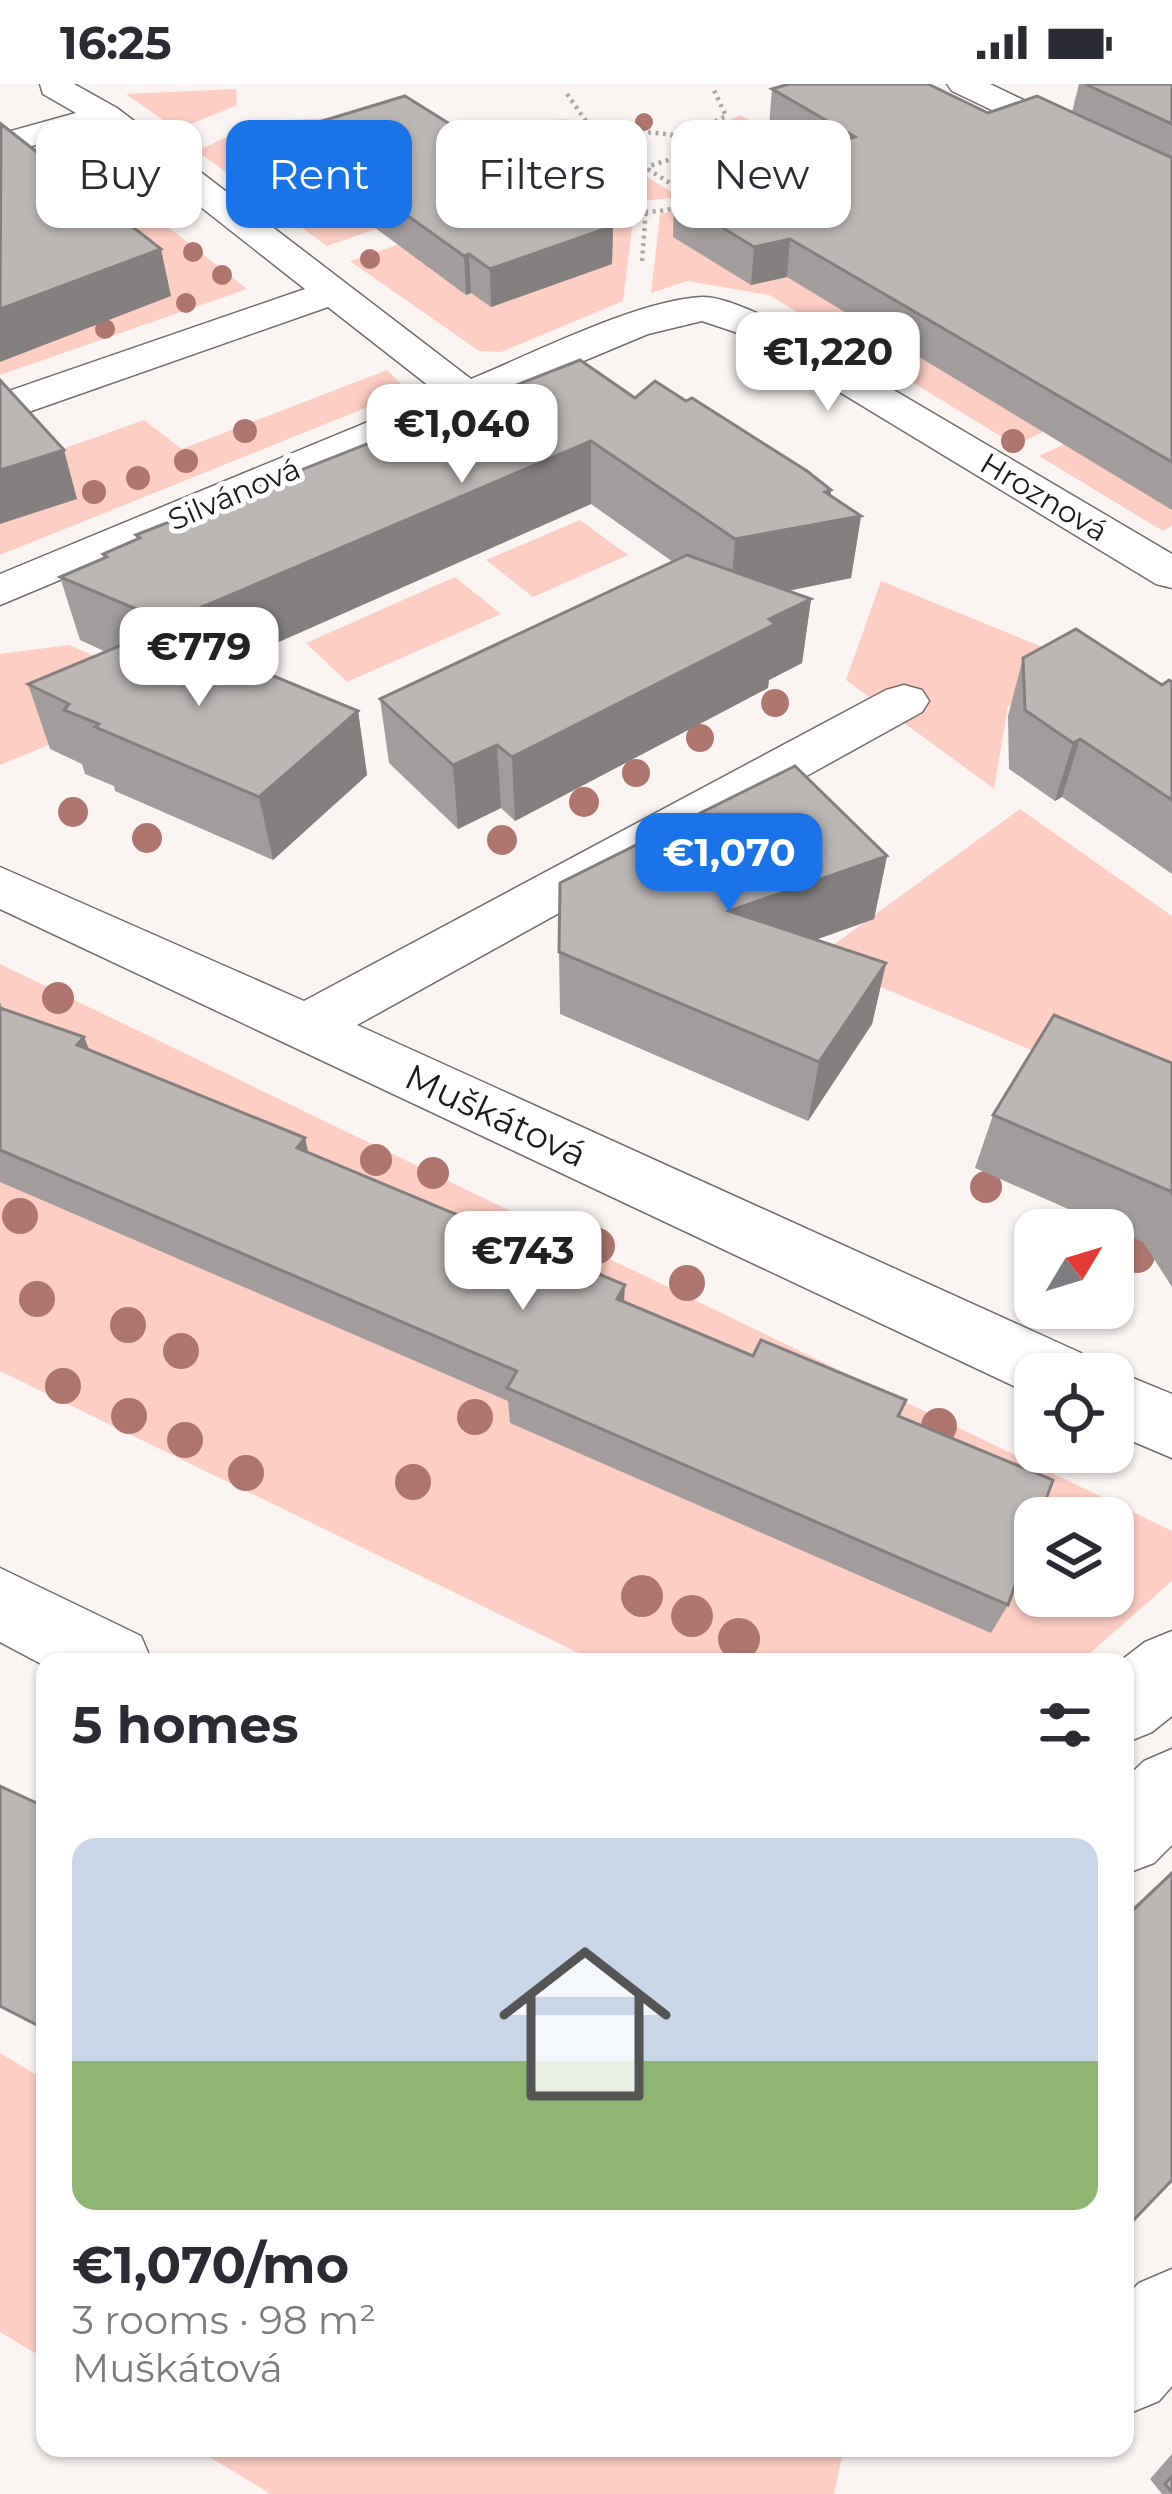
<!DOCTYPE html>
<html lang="en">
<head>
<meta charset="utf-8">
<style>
	body { margin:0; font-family:Montserrat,sans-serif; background:#f7f7f7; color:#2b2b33; height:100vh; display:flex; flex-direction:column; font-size:45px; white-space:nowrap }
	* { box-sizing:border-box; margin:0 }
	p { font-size:39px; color:#7c7c81 }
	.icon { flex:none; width:66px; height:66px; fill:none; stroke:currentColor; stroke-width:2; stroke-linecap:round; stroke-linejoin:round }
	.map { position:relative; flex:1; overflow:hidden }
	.sheet { position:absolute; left:36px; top:1569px; width:1098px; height:804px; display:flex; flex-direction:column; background:#fff; border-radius:24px; box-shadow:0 3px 9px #0004 }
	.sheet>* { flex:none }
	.hud { position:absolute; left:36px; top:36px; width:1101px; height:108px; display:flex; gap:24px }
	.needle { width:78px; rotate:52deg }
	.fabs { position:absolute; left:1014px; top:1125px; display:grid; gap:24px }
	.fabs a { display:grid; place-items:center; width:120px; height:120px; border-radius:24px; background:#fff; box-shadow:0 3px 9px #0004; font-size:60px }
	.price { position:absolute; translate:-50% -102px; padding:0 27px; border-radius:24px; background:#fff; color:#222; font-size:39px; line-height:78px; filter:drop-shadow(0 3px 6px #0008) }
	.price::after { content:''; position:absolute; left:50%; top:72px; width:36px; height:27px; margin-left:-18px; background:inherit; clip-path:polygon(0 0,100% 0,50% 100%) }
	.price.selected { background:#1a73e8; color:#fff }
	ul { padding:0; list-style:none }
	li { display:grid; align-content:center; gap:24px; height:636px; padding:0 36px }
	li+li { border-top:3px solid #e1e1e2 }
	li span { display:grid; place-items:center; height:372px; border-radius:24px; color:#555 }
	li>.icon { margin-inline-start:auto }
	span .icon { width:216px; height:216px; fill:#fffc; stroke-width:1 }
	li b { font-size:51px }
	h2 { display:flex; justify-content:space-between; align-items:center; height:144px; padding:0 36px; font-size:51px }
	.chip { padding:0 42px; border-radius:24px; background:#fff; box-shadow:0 3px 9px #0004; font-size:42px; line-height:108px }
	.chip.selected { background:#1a73e8; color:#fff }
	.status { display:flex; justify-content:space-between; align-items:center; height:84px; padding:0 60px; background:#fff; direction:ltr }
	.status svg { height:33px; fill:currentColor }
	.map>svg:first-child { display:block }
	.green { fill:#fccec4; fill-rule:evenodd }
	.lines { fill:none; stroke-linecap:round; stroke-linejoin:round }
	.minor-casing { stroke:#736e6d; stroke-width:3 }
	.path { stroke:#aba7a6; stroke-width:4.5; stroke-dasharray:3 4.5; stroke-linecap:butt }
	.minor { fill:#fff; fill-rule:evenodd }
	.tree { fill:#ae766f }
	.wall { fill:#a29d9c }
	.shaded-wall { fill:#84807f }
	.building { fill:#bcb7b5; stroke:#84807f; stroke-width:3 }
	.labels { text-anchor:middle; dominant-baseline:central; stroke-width:10; stroke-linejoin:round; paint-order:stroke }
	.far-street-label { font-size:30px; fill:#1c1a1a; stroke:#fff }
	.street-label { font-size:36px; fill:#1c1a1a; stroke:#fff }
</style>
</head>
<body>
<div class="status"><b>16:25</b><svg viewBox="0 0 49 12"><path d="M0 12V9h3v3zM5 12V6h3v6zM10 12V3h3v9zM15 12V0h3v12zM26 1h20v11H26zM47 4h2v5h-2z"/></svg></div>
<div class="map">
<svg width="1172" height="2410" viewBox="0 0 1172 2410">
	<rect width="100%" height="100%" fill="#faf5f3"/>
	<!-- green -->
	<g class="green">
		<path d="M859,0L861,96L736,89C735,70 715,59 699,52L740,31L840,86Z"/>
		<path d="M236,5L237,21L177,46L126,10Z"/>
		<path d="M408,31L428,127L327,162L197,67L260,37Z"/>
		<path d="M566,35L575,50L545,71V91L521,98L440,45Z"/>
		<path d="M52,52L247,205L0,291V67Z"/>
		<path d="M595,61L630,83L579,99L573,95L571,73Z"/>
		<path d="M643,90L679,113L635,118L590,106Z"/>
		<path d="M559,106L586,122L634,128L623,217L501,268L479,267L350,177Z"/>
		<path d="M693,123L1085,329L1015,361L769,211L687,197L651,209L660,130Z"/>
		<path d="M387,286L400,299V310L0,471V331L57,367L144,336L182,365Z"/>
		<path d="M1172,310V442L1163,447L1039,372Z"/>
		<path d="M580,436L628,471L533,513L486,476Z"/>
		<path d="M455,493L501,530L347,598L306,559Z"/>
		<path d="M881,497L1084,580L1008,622L994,705L846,596Z"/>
		<path d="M69,561L136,590L131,627L0,681V570Z"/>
		<path d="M1020,725L1172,832V1025L814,875Z"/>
		<path d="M0,880L1172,1447V1497L1080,1578H597L0,1287ZM1035,1434H1113V1512H1035Z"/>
		<path d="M0,1969L45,1996V2275L0,2248Z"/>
		<path d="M194,2364H669L686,2374L689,2364H844L834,2410H271Z"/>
	</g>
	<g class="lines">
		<!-- minor casing -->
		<g class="minor-casing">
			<g id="minor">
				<path d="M40,0H74L117,24L471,295C532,270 640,215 703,213C725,213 754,229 775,236L1172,470V504L1156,500L747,252L702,237L648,250L0,521V490L438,309L328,223L20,331L0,333V310L305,205L99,43L0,71V50L76,29L43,10Z"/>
				<path d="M947,0H990L1172,87V112L952,7Z"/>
				<path d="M904,601L922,606L929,617L922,628L357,941L1081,1269L1091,1290H1035V1312L0,825V783L304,917L886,606Z"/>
				<path d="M1113,1286L1172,1310V1374L1113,1349V1290H1101Z"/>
				<path d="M0,1484L141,1552L152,1578H45V1582L0,1558Z"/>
				<path d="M1172,1547V1632L1152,1648L1125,1659V1578H1119L1145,1558Z"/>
				<path d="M1172,1665V1761L1154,1779L1125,1790V1695L1144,1677Z"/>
				<path d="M1172,2185V2302L1159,2317L1125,2331V2213L1139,2199Z"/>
			</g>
		</g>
		<!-- path -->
		<g class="path">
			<path d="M567,10L597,53L692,113"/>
			<path d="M618,48C656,47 691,50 724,71L731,92C687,141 597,140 558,85L575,63Z"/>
			<path d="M688,51L726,32L713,4"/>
			<path d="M573,107L711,62"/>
			<path d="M642,177L646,125"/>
		</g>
		<!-- minor -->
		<use href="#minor" class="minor"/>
	</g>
	<!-- trees -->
	<g class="tree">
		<circle cx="644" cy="38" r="9"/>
		<circle cx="575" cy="45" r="9"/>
		<circle cx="720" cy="49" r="9"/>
		<circle cx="66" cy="68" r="9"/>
		<circle cx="750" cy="77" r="9"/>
		<circle cx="585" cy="82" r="9"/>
		<circle cx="536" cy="85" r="9"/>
		<circle cx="109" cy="100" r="10"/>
		<circle cx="593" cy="124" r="10"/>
		<circle cx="327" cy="129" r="10"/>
		<circle cx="144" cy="131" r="10"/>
		<circle cx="193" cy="168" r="10"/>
		<circle cx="370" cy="175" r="10"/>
		<circle cx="222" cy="191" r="10"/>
		<circle cx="186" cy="219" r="10"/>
		<circle cx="105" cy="245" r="10"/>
		<circle cx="245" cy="347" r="12"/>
		<circle cx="1013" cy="357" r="12"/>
		<circle cx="186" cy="377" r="12"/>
		<circle cx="138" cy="394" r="12"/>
		<circle cx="94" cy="408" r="12"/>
		<circle cx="775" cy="619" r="14"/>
		<circle cx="700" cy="654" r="14"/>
		<circle cx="636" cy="689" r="14"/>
		<circle cx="584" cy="718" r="15"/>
		<circle cx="73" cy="728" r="15"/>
		<circle cx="147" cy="754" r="15"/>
		<circle cx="502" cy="756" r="15"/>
		<circle cx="58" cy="914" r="16"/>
		<circle cx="376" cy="1076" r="16"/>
		<circle cx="433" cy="1089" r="16"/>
		<circle cx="986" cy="1103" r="16"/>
		<circle cx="20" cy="1132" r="18"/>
		<circle cx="547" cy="1152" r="18"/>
		<circle cx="597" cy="1162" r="18"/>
		<circle cx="1137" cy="1171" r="18"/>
		<circle cx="687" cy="1199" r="18"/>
		<circle cx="37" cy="1215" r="18"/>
		<circle cx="128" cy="1241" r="18"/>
		<circle cx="181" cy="1267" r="18"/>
		<circle cx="63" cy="1302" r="18"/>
		<circle cx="129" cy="1332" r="18"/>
		<circle cx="475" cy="1333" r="18"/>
		<circle cx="939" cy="1342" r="18"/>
		<circle cx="185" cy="1356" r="18"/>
		<circle cx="246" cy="1389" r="18"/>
		<circle cx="413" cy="1398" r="18"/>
		<circle cx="642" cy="1512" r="21"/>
		<circle cx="692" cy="1532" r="21"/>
		<circle cx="739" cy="1555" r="21"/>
	</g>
	<!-- wall -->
	<g class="wall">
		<path d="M1079,0H1172V426L787,193L751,201L673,153L674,114L812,68L769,42L772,5L988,29L1072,28Z"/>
		<path d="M289,47L613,142L612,180L491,223L471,209L466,211L294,84Z"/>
		<path d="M635,314L831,406V412L861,432L851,494L788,507L811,515L802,579L769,596L768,604L515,737L501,724L458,745L389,679L380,615L673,478L591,420L236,577L358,627L367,691L273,776L115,707L114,702L85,690L82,680L50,665L28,600L106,568L80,556L60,493L104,475L103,470L137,456L136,451Z"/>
		<path d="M1023,574L1162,601L1172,598V790L1062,713L1055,717L1009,685L1008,632Z"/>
		<path d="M887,772L874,835L815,856L886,879L872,940L808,1037L560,930L559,868Z"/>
		<path d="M0,918L3,925L90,966L305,1054L308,1069L624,1218L753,1272L906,1316L900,1332L1008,1521L991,1549L510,1339L508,1317L0,1098Z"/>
		<path d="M1172,979V1203L1143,1158L975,1084L993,1031Z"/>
		<path d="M1172,1787V2096L1125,2145V1831Z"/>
		<path d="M1172,2370V2410H1162L1150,2395Z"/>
	</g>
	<!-- shaded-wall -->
	<g class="shaded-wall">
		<path d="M613,142L612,180L491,223L490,185Z"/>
		<path d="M790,155L787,193L751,201L754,163Z"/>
		<path d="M161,165L171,212L0,278V225Z"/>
		<path d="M469,170L471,209L466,211L464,172Z"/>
		<path d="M591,357V420L183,600L167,538Z"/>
		<path d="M64,366L77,415L0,440V386Z"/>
		<path d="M831,406L827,438L861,432L851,494L730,518L735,455Z"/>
		<path d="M811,515L802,579L769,596L768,604L515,737L512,673L769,535Z"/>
		<path d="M358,627L367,691L273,776L259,713Z"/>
		<path d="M1080,655L1062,713L1055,717L1073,659Z"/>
		<path d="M497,661L501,724L458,745L453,681Z"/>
		<path d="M887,772L874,835L722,889L729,827Z"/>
		<path d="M886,879L872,940L808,1037L819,978Z"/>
		<path d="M84,953L101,994L77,961Z"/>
		<path d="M305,1054L314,1094L297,1064Z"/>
		<path d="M625,1201L623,1238L617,1215Z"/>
	</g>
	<!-- building -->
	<g class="building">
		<path d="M789,0H928L988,29L1037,12L1172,74V378L790,155L754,163L674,114L855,53L772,5Z"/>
		<path d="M1085,0H1172V40Z"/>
		<path d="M405,12L613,142L490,185L469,170L464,172L289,47Z"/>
		<path d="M1,40L161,165L0,225Z"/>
		<path d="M580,276L635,314L655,297L686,317L692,314L807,387L831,406L825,408L861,432L735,455L591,357L167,538L60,493L107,473L103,470L140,454L136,451Z"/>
		<path d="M0,296L64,366L0,386Z"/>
		<path d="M687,471L811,515L769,535L775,540L512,673L497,661L453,681L380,615Z"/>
		<path d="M160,545L358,627L259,713L95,643L99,640L64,626L69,620L28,600Z"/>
		<path d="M1076,545L1162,601L1169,596L1172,598V716L1080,655L1073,659L1025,626L1023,574Z"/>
		<path d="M795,682L887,772L729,827L886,879L819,978L559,868L560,799Z"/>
		<path d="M0,924L84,953L77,961L305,1054L297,1064L625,1201L617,1215L753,1272L761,1256L906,1316L898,1332L1053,1396L1039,1434H1035V1446L1008,1521L507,1304L517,1287L0,1066Z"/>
		<path d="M1054,931L1172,979V1110L1170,1107L993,1031Z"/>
		<path d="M0,1702L45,1723V1945L0,1922Z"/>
		<path d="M1172,1789V2096L1125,2145V1834Z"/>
		<path d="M1172,2392V2408L1165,2400Z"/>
	</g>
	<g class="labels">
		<!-- far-street labels -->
		<g class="far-street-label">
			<text transform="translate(234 410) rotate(-23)">Silvánová</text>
			<text transform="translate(1044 413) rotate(31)">Hroznová</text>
		</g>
		<!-- street labels -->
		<g class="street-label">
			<text transform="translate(496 1031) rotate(25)">Muškátová</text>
		</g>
	</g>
</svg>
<div class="fabs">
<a><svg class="needle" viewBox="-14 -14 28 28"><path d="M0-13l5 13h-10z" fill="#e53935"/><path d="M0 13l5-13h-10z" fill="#7c7c81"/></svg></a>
<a><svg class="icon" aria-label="locate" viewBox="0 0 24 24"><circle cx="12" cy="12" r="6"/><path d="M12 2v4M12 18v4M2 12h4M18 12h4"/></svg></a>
<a><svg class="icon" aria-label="layers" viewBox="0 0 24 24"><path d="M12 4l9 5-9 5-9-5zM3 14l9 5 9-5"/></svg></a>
</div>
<b class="price" style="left:828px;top:330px">€1,220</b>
<b class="price" style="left:462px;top:402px">€1,040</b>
<b class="price" style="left:199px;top:625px">€779</b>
<b class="price selected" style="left:729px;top:831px">€1,070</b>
<b class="price" style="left:523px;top:1229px">€743</b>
<div class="hud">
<a class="chip">Buy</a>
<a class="chip selected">Rent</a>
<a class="chip">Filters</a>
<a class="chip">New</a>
</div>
<section class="sheet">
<h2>5 homes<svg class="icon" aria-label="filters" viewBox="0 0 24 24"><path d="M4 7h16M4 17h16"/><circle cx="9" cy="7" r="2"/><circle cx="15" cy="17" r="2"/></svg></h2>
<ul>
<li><span style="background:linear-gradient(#c9d6e8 60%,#8fb573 0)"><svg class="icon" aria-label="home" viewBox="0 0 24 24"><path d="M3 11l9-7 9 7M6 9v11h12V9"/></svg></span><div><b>€1,070/mo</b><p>3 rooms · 98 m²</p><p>Muškátová</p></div></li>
</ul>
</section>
</div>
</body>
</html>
